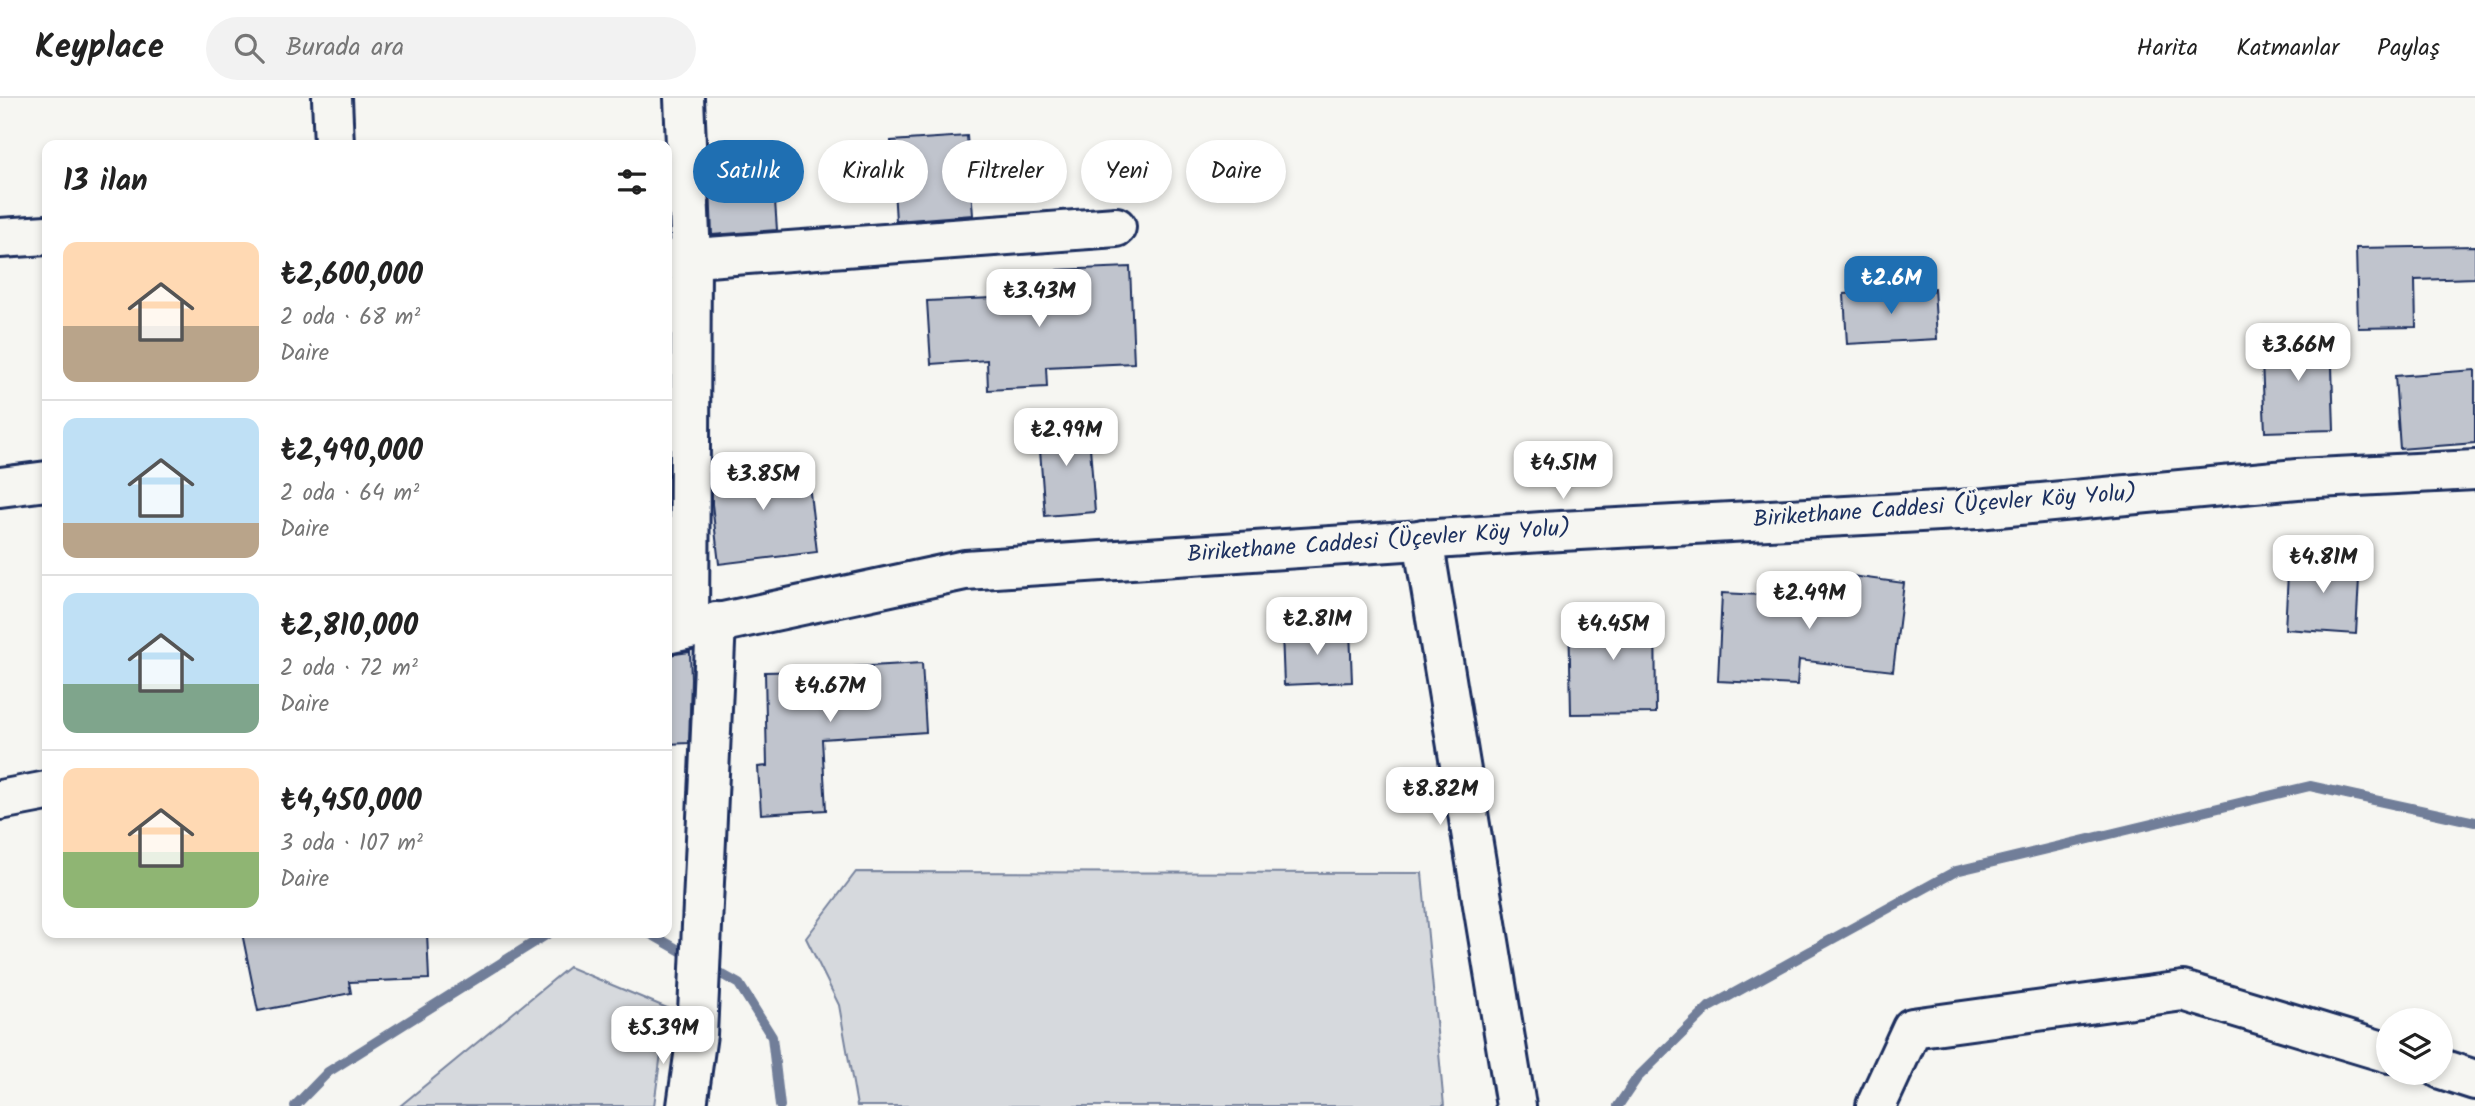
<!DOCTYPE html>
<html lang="tr">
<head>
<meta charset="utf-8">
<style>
	body { margin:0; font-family:Kalam,sans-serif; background:#f2f2f2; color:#222; height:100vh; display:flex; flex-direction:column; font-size:26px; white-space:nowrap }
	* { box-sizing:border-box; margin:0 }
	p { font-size:23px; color:#767676 }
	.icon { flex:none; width:38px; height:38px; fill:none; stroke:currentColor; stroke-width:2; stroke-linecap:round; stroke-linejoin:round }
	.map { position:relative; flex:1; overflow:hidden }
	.details { position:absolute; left:42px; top:42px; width:630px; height:798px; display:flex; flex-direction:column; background:#fff; border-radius:14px; box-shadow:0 4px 10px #0003 }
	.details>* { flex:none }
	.guide { position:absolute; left:693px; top:42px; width:665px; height:63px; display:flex; gap:14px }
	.fabs { position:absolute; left:2376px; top:910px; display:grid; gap:14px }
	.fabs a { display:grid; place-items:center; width:77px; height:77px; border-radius:50%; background:#fff; box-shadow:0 4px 10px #0003; font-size:35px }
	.price { position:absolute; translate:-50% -60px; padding:0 16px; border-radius:14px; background:#fff; color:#222; font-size:23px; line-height:46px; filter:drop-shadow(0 2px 4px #0008) }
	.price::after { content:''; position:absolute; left:50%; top:42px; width:21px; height:16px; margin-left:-10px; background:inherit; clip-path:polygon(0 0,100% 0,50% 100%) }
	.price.active { background:#1f6fb2; color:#fff }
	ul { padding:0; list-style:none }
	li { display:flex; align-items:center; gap:21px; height:175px; padding:0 21px }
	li+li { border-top:2px solid #e0e0e0 }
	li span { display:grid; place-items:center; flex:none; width:196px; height:140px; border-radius:14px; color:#555 }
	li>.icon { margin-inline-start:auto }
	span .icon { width:84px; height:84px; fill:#fffc; stroke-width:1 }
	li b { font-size:30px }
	h2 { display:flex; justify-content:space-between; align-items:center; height:84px; padding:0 21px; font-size:30px }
	.tag { padding:0 24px; border-radius:32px; background:#fff; box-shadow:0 4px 10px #0003; font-size:24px; line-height:63px }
	.tag.active { background:#1f6fb2; color:#fff }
	header { display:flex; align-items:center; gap:42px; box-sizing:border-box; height:98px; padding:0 35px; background:#fff; border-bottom:2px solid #e0e0e0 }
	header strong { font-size:33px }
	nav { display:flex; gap:38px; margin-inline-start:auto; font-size:24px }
	.search { width:490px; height:63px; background:#f2f2f2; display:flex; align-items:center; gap:18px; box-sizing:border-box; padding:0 24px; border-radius:38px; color:#767676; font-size:26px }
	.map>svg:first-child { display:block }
	.green { fill:#d6d9dd; stroke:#78849e; stroke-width:2 }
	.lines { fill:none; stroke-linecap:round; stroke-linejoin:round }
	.stream { stroke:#717e99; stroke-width:10 }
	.building { fill:#c0c4cd; stroke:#1b2f5e; stroke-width:2 }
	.minor-casing { stroke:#1b2f5e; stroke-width:44 }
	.minor { stroke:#f6f6f2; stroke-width:38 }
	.labels { text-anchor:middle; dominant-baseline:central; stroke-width:7; stroke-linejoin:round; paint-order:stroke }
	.street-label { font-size:23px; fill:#1b2f5e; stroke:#f6f6f2 }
</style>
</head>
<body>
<header>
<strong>Keyplace</strong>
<div class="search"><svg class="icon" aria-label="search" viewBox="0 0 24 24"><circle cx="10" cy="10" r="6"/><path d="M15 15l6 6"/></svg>Burada ara</div>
<nav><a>Harita</a><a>Katmanlar</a><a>Paylaş</a></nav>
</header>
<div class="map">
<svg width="2475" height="1008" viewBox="0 0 2475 1008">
	<rect width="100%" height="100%" fill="#f6f6f2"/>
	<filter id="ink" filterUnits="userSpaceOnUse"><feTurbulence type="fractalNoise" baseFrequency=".0143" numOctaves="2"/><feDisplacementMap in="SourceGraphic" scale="14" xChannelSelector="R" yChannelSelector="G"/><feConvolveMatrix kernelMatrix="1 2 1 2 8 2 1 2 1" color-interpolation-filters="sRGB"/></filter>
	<g filter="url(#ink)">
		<!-- green -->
		<g class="green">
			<path d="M856,774L1422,775L1444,1008H857L839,907L806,840Z"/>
			<path d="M569,869L667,910L654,1008H400Z"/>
		</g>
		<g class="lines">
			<!-- stream -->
			<g class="stream">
				<path d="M649,835L693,860"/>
				<path d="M707,868L739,886L772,939L780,1008"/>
				<path d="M295,1008L328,974L549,835"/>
				<path d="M1618,1008L1637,980L1709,909L1956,773L2310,688L2475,724"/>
			</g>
		</g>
		<!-- building -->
		<g class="building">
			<path d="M967,38L973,117L896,123L891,43Z"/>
			<path d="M772,59L777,132L712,137L709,63Z"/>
			<path d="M2475,148V180L2415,182L2416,229L2358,230L2356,150Z"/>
			<path d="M1130,169L1134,265L1046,269L1047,289L988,292L987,262L931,266L927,203L1058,197L1057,172Z"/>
			<path d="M1934,190L1937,241L1847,246L1844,196Z"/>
			<path d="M2331,236L2334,332L2265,334L2261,239Z"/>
			<path d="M2475,272V345L2400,351L2395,278Z"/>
			<path d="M1088,323L1095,414L1045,418L1038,326Z"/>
			<path d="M806,361L817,454L719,466L712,406V372Z"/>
			<path d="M2289,458L2360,462L2356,536L2285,531Z"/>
			<path d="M1830,475L1904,485L1893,573L1799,562L1797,587L1718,583L1722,495L1827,500Z"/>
			<path d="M1655,512L1656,615L1571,616L1569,513Z"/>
			<path d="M1350,531L1352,584L1284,587L1282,534Z"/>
			<path d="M690,554L691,581L689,645L667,646V557Z"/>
			<path d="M922,565L926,634L822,641L826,712L761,716L758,669L767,668L765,574L853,572V569Z"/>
			<path d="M242,835H427L429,881L349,884L351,895L258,913Z"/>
		</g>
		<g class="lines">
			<!-- minor casing -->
			<g class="minor-casing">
				<g id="minor">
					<path d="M332,0L334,47"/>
					<path d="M684,0L691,160L689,529"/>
					<path d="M0,140L47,137"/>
					<path d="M667,162L1116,129"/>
					<path d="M0,389L47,383"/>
					<path d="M1423,441L1516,1008"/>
					<path d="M667,536L965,472L1542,434L1977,411L2297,381L2475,372"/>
					<path d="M0,702L47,693"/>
					<path d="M2441,971L2475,982"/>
					<path d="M687,1008L697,936L716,524"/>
					<path d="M1876,1008L1912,930L2183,893L2389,955"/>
				</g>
			</g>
			<!-- minor -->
			<use href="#minor" class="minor"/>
		</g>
	</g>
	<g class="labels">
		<!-- street labels -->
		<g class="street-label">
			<text transform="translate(1945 409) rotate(-4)">Birikethane Caddesi (Üçevler Köy Yolu)</text>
			<text transform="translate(1379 444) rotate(-4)">Birikethane Caddesi (Üçevler Köy Yolu)</text>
		</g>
	</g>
</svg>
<div class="fabs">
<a><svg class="icon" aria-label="layers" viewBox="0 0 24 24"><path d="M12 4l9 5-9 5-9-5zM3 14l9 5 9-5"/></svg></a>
</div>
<b class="price active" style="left:1891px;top:218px">₺2.6M</b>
<b class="price" style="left:1039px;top:231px">₺3.43M</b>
<b class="price" style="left:2298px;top:285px">₺3.66M</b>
<b class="price" style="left:1066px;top:370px">₺2.99M</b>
<b class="price" style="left:1563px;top:403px">₺4.51M</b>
<b class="price" style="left:763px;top:414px">₺3.85M</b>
<b class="price" style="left:2323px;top:497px">₺4.81M</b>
<b class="price" style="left:1809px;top:533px">₺2.49M</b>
<b class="price" style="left:1317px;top:559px">₺2.81M</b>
<b class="price" style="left:1613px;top:564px">₺4.45M</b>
<b class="price" style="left:830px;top:626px">₺4.67M</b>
<b class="price" style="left:1440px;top:729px">₺8.82M</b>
<b class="price" style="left:663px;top:968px">₺5.39M</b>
<div class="guide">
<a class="tag active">Satılık</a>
<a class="tag">Kiralık</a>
<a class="tag">Filtreler</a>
<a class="tag">Yeni</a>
<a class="tag">Daire</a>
</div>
<section class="details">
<h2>13 ilan<svg class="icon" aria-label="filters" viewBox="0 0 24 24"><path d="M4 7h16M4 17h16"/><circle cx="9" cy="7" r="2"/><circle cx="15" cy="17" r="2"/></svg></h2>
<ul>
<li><span style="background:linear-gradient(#ffd9b3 60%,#b9a48a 0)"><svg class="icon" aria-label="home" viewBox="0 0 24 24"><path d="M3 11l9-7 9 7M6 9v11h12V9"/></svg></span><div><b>₺2,600,000</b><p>2 oda · 68 m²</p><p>Daire</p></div></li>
<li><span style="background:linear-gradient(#bfe0f5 75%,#b9a48a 0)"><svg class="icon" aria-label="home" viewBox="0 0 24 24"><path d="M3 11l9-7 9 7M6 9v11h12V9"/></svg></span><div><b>₺2,490,000</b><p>2 oda · 64 m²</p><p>Daire</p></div></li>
<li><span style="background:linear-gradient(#bfe0f5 65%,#7fa58c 0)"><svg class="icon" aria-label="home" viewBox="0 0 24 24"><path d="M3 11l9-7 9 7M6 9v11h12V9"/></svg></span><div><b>₺2,810,000</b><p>2 oda · 72 m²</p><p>Daire</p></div></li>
<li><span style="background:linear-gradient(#ffd9b3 60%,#8fb573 0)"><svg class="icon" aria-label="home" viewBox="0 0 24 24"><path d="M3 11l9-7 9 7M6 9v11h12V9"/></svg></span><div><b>₺4,450,000</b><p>3 oda · 107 m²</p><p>Daire</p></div></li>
</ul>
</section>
</div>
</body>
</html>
